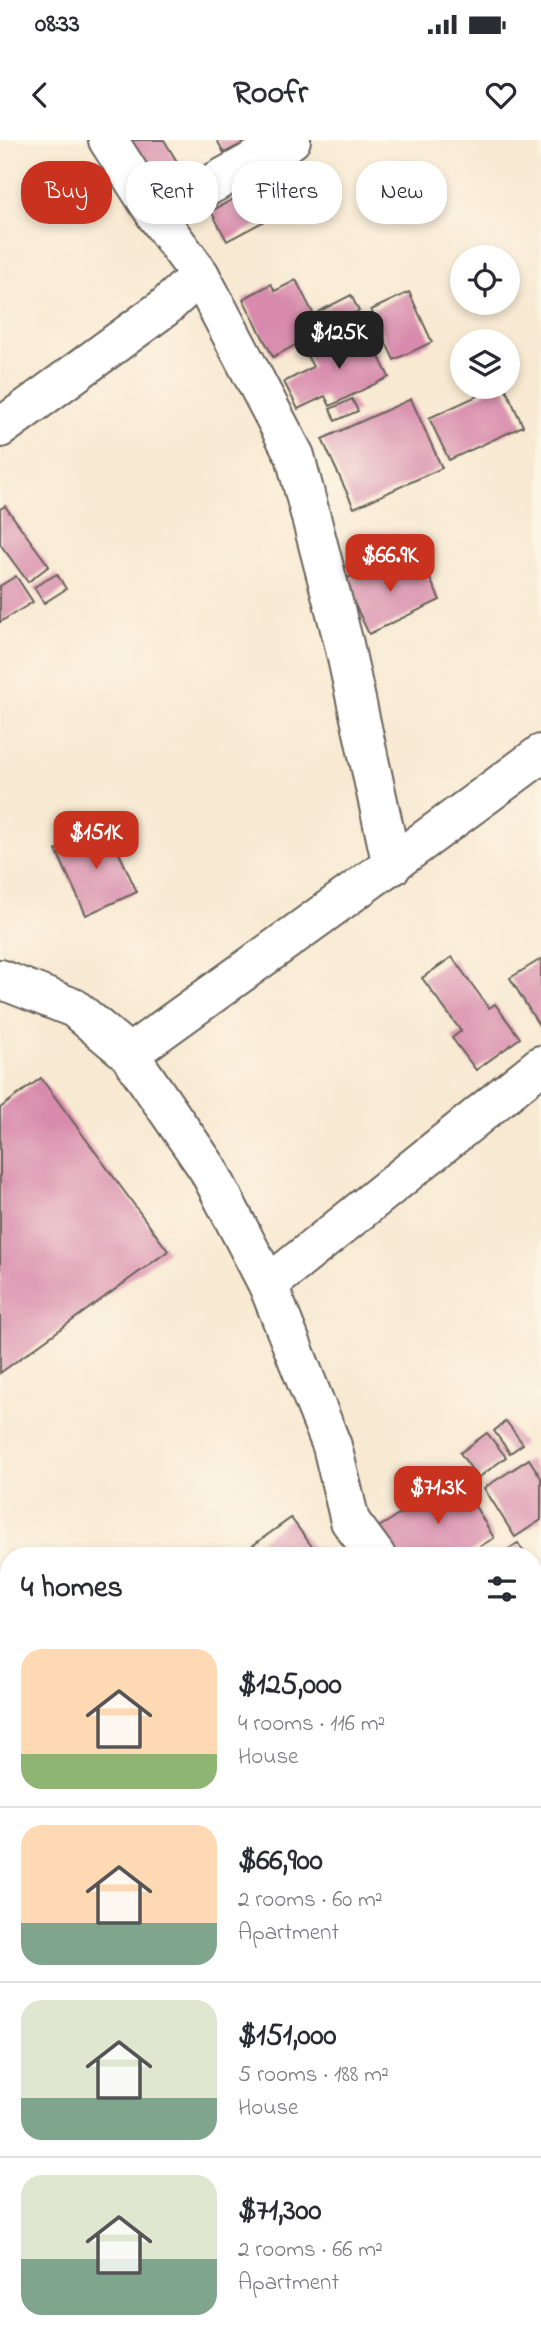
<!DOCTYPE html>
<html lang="en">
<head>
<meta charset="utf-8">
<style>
	body { margin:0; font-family:"Indie Flower",sans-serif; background:#f2f2f3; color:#2b2b33; height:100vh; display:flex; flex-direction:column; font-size:26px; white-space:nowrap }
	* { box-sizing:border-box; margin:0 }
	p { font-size:23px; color:#7c7c81 }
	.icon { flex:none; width:38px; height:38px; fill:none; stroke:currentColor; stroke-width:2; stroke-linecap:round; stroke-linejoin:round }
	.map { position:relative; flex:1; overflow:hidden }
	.side { position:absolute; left:0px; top:1407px; width:542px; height:800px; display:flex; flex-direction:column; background:#fff; border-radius:28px 28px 0 0; box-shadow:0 4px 10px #0003 }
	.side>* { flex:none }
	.guide { position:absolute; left:21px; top:21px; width:500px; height:63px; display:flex; gap:14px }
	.tools { position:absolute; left:450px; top:105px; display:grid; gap:14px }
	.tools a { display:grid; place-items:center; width:70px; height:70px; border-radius:50%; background:#fff; box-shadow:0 4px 10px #0003; font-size:35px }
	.price { position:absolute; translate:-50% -60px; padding:0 16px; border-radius:14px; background:#c8321e; color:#fff; font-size:23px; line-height:46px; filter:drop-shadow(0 2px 4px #0008) }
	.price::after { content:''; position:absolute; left:50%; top:42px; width:21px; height:16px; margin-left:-10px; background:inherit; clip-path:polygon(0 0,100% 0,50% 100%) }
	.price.on { background:#222; color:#fff }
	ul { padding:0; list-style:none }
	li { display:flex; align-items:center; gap:21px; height:175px; padding:0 21px }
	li+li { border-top:2px solid #e1e1e2 }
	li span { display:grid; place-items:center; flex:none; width:196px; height:140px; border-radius:21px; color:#555 }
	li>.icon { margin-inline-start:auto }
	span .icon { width:84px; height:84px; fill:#fffc; stroke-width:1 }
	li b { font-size:30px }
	h2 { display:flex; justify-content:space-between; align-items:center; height:84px; padding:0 21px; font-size:30px }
	.tag { padding:0 24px; border-radius:28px; background:#fff; box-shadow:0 4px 10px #0003; font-size:24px; line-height:63px }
	.tag.on { background:#c8321e; color:#fff }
	.status { display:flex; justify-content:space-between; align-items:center; height:49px; padding:0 35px; background:#fff; direction:ltr }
	.status svg { height:19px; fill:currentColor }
	header { display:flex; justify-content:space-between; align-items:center; height:91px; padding:0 21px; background:#fff; font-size:32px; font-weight:700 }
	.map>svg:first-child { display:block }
	.building { fill:#d88bac }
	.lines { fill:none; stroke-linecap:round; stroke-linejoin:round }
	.minor-casing { stroke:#69645c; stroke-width:42 }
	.minor { stroke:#fff; stroke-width:38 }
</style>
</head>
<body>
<div class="status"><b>08:33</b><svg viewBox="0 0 49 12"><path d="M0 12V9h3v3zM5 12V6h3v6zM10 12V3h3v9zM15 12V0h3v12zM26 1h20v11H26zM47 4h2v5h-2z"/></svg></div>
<header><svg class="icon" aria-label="back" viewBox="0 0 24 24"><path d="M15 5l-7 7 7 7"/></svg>Roofr<svg class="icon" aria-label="heart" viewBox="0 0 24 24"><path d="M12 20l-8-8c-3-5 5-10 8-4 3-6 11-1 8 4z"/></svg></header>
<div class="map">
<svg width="541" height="2206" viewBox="0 0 541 2206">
	<rect width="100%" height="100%" fill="#fcf5e5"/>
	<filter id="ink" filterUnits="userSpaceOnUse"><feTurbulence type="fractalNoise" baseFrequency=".0143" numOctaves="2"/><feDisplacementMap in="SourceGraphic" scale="14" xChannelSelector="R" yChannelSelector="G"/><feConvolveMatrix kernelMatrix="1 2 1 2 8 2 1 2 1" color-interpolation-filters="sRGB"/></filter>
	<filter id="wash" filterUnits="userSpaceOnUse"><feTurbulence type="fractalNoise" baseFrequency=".00686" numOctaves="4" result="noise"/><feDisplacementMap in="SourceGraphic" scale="28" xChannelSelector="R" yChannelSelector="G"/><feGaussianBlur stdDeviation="1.57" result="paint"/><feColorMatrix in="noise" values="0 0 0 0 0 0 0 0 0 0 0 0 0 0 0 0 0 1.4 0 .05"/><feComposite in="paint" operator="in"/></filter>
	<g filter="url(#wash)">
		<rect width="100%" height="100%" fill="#f8e9d2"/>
		<g id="blocks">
			<!-- building -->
			<g class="building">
				<path d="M126,0H164L182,30L153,46Z"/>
				<path d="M217,0H250L224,13Z"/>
				<path d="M288,30L304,60L227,101L211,71Z"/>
				<path d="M296,140L322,191L273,217L243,159L271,144L275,151Z"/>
				<path d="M409,152L432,202L394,220L371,170Z"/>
				<path d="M351,155L359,171L327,188L318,172Z"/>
				<path d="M364,187L389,237L330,266L325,256L298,269L284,242L313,227L307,215Z"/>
				<path d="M484,247H505L523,286L449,320L429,278L486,252Z"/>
				<path d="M352,259L358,271L335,281L330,269Z"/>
				<path d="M411,259L442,328L354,368L322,299Z"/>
				<path d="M5,366L49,426L28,442L0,404V369Z"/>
				<path d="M394,416L404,436L424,426L440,460L369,494L343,440Z"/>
				<path d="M57,434L66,449L44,463L34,447Z"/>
				<path d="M16,436L33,462L0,482V446Z"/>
				<path d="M107,687L137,752L86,775L56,710Z"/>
				<path d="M452,817L489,868L495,864L520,898L476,930L452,898L461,891L422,838Z"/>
				<path d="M541,819V889L510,838Z"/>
				<path d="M41,938L168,1111L0,1233V968Z"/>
				<path d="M506,1281L523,1304L510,1313L494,1291Z"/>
				<path d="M487,1293L506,1317L478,1338L460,1313Z"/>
				<path d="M529,1319L541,1338V1380L515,1397L484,1348Z"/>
				<path d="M459,1339L494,1398L464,1416H393L377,1388Z"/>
				<path d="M291,1378L319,1416H238Z"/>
				<path d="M518,1403L526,1416H498Z"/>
				<path d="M534,1427L541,1438V1447L534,1452Z"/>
				<path d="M9,1577V1882L0,1871V1584Z"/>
				<path d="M534,1714L541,1724V1738L534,1743Z"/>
				<path d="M541,1859V2113L534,2118V1865Z"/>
				<path d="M0,1919L9,1934V2100L0,2106Z"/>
				<path d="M541,2124V2185L534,2175V2129Z"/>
				<path d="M61,2198H421L409,2206H50Z"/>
				<path d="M447,2198H529L534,2206H436Z"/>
			</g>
		</g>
	</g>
	<g filter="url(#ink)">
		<use href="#blocks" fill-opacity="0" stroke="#69645c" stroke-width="2"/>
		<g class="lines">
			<!-- minor casing -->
			<g class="minor-casing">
				<g id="minor">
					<path d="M108,0L156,75L200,135L295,316L344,504L392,726"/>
					<path d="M156,75L291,0"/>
					<path d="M0,288L164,168L200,135"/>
					<path d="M0,839L74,868L129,914L208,1029L268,1145L332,1306L350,1381L376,1416"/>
					<path d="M129,914C266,815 405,716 541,614"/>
					<path d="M268,1145L541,925"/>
					<path d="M534,1627L541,1637"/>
				</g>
			</g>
			<!-- minor -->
			<use href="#minor" class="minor"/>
		</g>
	</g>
</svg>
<div class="tools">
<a><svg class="icon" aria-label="locate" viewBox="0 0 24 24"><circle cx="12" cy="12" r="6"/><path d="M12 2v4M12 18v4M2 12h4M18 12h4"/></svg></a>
<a><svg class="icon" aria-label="layers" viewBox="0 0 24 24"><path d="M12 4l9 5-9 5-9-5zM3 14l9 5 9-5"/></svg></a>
</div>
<b class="price on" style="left:339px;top:231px">$125K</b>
<b class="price" style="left:390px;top:454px">$66.9K</b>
<b class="price" style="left:96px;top:731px">$151K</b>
<b class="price" style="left:438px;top:1386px">$71.3K</b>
<div class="guide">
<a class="tag on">Buy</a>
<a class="tag">Rent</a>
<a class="tag">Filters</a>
<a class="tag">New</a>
</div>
<section class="side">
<h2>4 homes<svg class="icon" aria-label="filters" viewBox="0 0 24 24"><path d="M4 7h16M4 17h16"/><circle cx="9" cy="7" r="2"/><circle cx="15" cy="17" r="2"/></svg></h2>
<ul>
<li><span style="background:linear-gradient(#ffd9b3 75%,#8fb573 0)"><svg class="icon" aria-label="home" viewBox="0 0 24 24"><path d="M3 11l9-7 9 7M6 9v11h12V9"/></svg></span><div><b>$125,000</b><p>4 rooms · 116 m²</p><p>House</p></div></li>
<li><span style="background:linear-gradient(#ffd9b3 70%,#7fa58c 0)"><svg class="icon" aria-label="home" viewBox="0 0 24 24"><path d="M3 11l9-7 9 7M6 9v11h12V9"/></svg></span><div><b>$66,900</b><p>2 rooms · 60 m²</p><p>Apartment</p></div></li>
<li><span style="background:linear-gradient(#dfe7d0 70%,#7fa58c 0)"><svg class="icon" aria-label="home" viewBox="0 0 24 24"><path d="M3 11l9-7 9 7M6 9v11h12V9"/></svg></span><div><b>$151,000</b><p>5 rooms · 188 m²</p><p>House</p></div></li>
<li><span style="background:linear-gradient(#dfe7d0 60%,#7fa58c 0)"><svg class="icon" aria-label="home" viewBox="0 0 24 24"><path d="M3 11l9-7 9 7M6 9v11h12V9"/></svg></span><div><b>$71,300</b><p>2 rooms · 66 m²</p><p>Apartment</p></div></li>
</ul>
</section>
</div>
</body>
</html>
